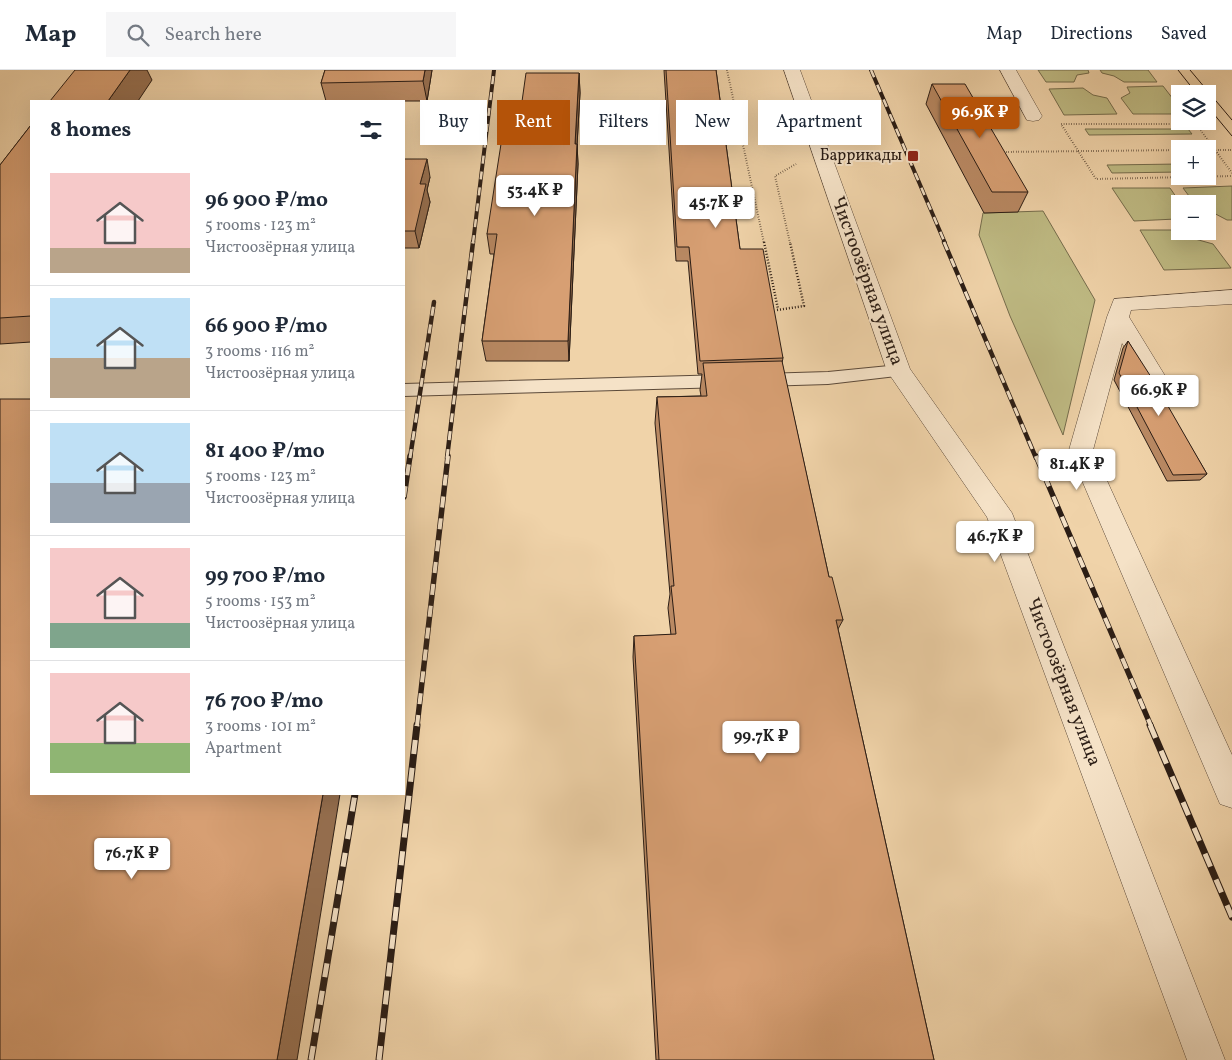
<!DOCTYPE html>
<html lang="en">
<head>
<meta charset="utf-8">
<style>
	body { margin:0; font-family:Vollkorn,serif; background:#f6f6f7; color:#1f2937; height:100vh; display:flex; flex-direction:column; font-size:19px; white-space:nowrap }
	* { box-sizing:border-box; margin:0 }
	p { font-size:16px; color:#747a83 }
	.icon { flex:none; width:28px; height:28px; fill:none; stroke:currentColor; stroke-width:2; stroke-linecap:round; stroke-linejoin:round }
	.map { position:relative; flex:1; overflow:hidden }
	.drawer { position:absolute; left:30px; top:30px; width:375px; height:695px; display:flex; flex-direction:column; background:#fff; border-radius:0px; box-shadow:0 5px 20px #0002 }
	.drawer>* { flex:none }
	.guide { position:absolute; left:420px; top:30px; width:475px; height:45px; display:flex; gap:10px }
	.buttons { position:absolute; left:1171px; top:15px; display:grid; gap:10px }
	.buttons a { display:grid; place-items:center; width:45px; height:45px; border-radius:0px; background:#fff; box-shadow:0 5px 20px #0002; font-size:25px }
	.price { position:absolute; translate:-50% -42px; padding:0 11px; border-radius:5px; background:#fff; color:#222; font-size:16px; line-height:32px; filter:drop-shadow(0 1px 2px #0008) }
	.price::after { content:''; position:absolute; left:50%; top:30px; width:15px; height:11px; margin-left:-8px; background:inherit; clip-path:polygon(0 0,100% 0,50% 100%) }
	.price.active { background:#b45309; color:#fff }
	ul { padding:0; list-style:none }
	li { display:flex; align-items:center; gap:15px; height:125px; padding:0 20px }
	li+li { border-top:1px solid #e0e1e3 }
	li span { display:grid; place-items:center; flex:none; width:140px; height:100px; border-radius:0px; color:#555 }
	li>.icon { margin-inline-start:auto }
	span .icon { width:60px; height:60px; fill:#fffc; stroke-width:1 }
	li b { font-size:21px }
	h2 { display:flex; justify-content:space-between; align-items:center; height:60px; padding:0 20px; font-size:21px }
	.chip { padding:0 18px; border-radius:0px; background:#fff; box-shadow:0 5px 20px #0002; font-size:18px; line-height:45px }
	.chip.active { background:#b45309; color:#fff }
	header { display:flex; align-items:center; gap:30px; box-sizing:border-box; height:70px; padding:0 25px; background:#fff; border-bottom:1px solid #e0e1e3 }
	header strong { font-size:24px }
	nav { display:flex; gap:28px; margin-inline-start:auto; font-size:18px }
	.search { width:350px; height:45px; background:#f6f6f7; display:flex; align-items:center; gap:12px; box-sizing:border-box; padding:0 18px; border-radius:0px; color:#747a83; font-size:19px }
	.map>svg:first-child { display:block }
	.green { fill:#bfbb84; stroke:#756c4c }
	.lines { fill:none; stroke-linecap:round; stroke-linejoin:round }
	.lane-casing { stroke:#5c4a3a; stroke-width:2 }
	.street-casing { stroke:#5c4a3a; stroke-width:1 }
	.path-far1 { stroke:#2b1d15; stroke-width:2; stroke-dasharray:0.5 2; stroke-linecap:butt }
	.path { stroke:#2b1d15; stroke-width:2.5; stroke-dasharray:1 2; stroke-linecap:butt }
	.lane { fill:#f5e2c7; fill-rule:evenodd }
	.street { fill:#f5e2c7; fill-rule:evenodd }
	.tram { stroke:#2b1d15; stroke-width:1 }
	.rail-far3-casing { stroke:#2b1d15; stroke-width:4 }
	.rail-far2-casing { stroke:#2b1d15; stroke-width:4.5 }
	.rail-far1-casing { stroke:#2b1d15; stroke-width:5.5 }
	.rail-casing { stroke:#2b1d15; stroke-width:7 }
	.rail-far3 { stroke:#f5e2c7; stroke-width:2.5; stroke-dasharray:8; stroke-linecap:butt }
	.rail-far2 { stroke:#f5e2c7; stroke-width:3; stroke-dasharray:9; stroke-linecap:butt }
	.rail-far1 { stroke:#f5e2c7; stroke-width:4; stroke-dasharray:11; stroke-linecap:butt }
	.rail { stroke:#f5e2c7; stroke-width:5; stroke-dasharray:14; stroke-linecap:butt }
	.wall { fill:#b98963; stroke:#2b1d15 }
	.shaded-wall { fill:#966f50; stroke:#2b1d15 }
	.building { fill:#d79f73; stroke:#2b1d15 }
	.poi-dot { fill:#8f2418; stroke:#f5e2c7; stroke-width:2 }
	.labels { text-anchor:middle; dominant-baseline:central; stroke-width:4; stroke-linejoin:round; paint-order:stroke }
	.far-poi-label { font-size:16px; fill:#2b1d15; stroke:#f5e2c7; text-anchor:end }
	.street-label { font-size:19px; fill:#2b1d15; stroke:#f5e2c7 }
</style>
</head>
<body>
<header>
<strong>Map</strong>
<div class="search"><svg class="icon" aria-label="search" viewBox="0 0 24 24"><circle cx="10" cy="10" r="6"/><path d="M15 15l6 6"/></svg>Search here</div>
<nav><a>Map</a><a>Directions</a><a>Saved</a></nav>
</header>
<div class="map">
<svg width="1232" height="990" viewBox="0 0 1232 990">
	<rect width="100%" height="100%" fill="#f0d3a9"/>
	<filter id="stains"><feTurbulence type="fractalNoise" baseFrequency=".004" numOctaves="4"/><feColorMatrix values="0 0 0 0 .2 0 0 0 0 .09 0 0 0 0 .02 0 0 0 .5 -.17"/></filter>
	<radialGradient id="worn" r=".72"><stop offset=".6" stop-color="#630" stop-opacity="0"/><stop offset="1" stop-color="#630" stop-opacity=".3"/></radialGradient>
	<!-- green -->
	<g class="green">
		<path d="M1038,0H1088L1089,3L1077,5L1074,12H1046Z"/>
		<path d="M1100,0H1148L1157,12H1124L1114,6L1102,3Z"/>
		<path d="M1163,16L1180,38V44H1133L1121,28L1130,23L1127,17Z"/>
		<path d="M1083,18L1093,25L1107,28L1117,44L1064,45L1049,19Z"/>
		<path d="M1085,59H1188L1192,64L1089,65Z"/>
		<path d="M1180,94V102L1112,103L1107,95Z"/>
		<path d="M1232,116V150H1227L1208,140V134H1195L1183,118Z"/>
		<path d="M1112,118H1170L1181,134L1180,140L1174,142L1176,149L1134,151Z"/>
		<path d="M1043,141L1095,230L1063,365L1010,246L979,165L983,143Z"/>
		<path d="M1140,160H1180L1195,169L1213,174L1231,198L1164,200Z"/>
	</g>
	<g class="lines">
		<!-- lane casing -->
		<g class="lane-casing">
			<g id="lane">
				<path d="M899,295L905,297L907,301L905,305L828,314L761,316L755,314L753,310L755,306L761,304L828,302Z"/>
				<path d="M726,305L732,307L734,311L732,315L726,317L404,326V314Z"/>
			</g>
		</g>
		<!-- street casing -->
		<g class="street-casing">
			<g id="street">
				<path d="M784,0H800L910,299L1012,443L1225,990H1187L987,447L887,301Z"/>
				<path d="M1000,0H1016L1042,46L1039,50L1033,51L1027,50Z"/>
				<path d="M1232,220V234L1131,240L1129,247L1167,309L1163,315L1155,317L1147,315L1122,273L1093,380L1232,685V738L1220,734L1069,380L1107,247L1114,229Z"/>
			</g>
		</g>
		<!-- path-far1 -->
		<g class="path-far1">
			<path d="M727,0L764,173"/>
			<path d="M1208,80H1232"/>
			<path d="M1001,82L1180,80"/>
			<path d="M852,83H893"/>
			<path d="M1232,103L1196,54H1061L1096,109L1232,106"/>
			<path d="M790,173L775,106L796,94"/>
		</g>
		<!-- path -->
		<g class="path">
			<path d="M764,172L778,239"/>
			<path d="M777,240L804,236L790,172"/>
		</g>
		<!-- lane -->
		<use href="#lane" class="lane"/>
		<!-- street -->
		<use href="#street" class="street"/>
		<!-- tram -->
		<g class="tram">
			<path d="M1178,0L1197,24"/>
			<path d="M1190,0L1232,50"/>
			<path d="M1208,37L1232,66"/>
		</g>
		<!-- rail-far3 casing -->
		<g class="rail-far3-casing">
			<g id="rail-far3">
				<path d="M871,0L945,173"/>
				<path d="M473,173L494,0"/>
			</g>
		</g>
		<!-- rail-far2 casing -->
		<g class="rail-far2-casing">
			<g id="rail-far2">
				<path d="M944,172L1036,388"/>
				<path d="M410,388L434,232"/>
				<path d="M447,388L473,172"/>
			</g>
		</g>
		<!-- rail-far1 casing -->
		<g class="rail-far1-casing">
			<g id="rail-far1">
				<path d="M1036,386L1151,656"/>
				<path d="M404,427L410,386"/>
				<path d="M417,656L448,386"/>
			</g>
		</g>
		<!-- rail casing -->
		<g class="rail-casing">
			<g id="rail">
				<path d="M1150,655L1232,847"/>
				<path d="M311,990L355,724"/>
				<path d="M379,990L417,655"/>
			</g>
		</g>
		<!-- rail-far3 -->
		<use href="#rail-far3" class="rail-far3"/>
		<!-- rail-far2 -->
		<use href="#rail-far2" class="rail-far2"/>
		<!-- rail-far1 -->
		<use href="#rail-far1" class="rail-far1"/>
		<!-- rail -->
		<use href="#rail" class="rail"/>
	</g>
	<!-- wall -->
	<g class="wall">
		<path d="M325,0H432L427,31H326L321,13Z"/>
		<path d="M664,0H716L740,179L783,288L782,293L829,507L843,550L838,559L934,990H656L633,587L634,566L671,565L668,538L670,524L655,353L657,327L701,326L700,320L702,304H698L688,191H676Z"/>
		<path d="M579,3L580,23L577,74L578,94L569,291H486L482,271L494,184H490L487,164L516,74Z"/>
		<path d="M932,14L1028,122L1018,142L984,143L926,34Z"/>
		<path d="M31,55V272L0,274V95Z"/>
		<path d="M404,89L430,107L427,120L430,132L419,178H404Z"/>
		<path d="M1128,271L1207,404L1200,410L1167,411L1114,310L1123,278Z"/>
	</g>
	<!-- shaded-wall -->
	<g class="shaded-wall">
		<path d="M130,0H147L152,10L138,31H108Z"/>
		<path d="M425,0H432L427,31L423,11Z"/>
		<path d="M579,3L580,23L576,94L575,74Z"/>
		<path d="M577,74L578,94L569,291L568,271Z"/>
		<path d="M427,89L430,107L427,120L430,132L419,178L415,161L420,114Z"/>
		<path d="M323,724H340L297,990H277Z"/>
	</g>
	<!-- building -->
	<g class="building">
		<path d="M75,0H130L108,31H50Z"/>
		<path d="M325,0H425L423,11L321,13Z"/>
		<path d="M666,0H716L740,179H763L783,288L700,291L689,177H677Z"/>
		<path d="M526,3H579L575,74H577L568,271H482L497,164H487L501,74H516Z"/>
		<path d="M932,14H965L1028,122H992Z"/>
		<path d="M31,55V246L0,248V95Z"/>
		<path d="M404,89H427L420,114H426L415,161H404Z"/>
		<path d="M1128,271L1153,310L1207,404L1173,405L1119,303Z"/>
		<path d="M782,291L829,507H832L843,550H836L934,990H659L634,566L676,564L671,516H674L657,327L707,326L703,293Z"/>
		<path d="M0,329H31V724H323L277,990H0Z"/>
	</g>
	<!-- markers -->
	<rect class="poi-dot" x="907" y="80" width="12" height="12" rx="2.5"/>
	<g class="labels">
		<!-- far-poi labels -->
		<g class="far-poi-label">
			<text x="902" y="86">Баррикады</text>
		</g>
		<!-- street labels -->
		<g class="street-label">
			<text transform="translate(867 211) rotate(70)">Чистоозёрная улица</text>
			<text transform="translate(1063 612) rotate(69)">Чистоозёрная улица</text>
		</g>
	</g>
	<rect width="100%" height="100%" filter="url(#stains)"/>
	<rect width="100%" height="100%" fill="url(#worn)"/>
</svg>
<div class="buttons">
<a><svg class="icon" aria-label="layers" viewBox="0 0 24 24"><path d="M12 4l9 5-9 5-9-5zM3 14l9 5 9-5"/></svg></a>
<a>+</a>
<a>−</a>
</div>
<b class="price active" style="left:980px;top:69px">96.9K ₽</b>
<b class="price" style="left:535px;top:147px">53.4K ₽</b>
<b class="price" style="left:716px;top:159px">45.7K ₽</b>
<b class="price" style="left:1159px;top:347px">66.9K ₽</b>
<b class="price" style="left:1077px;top:421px">81.4K ₽</b>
<b class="price" style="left:995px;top:493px">46.7K ₽</b>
<b class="price" style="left:761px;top:693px">99.7K ₽</b>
<b class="price" style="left:132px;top:810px">76.7K ₽</b>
<div class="guide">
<a class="chip">Buy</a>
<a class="chip active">Rent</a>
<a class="chip">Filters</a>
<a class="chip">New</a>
<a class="chip">Apartment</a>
</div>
<section class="drawer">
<h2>8 homes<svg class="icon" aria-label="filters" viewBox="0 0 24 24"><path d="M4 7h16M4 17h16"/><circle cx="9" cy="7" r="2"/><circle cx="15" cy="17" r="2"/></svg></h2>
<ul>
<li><span style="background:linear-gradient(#f6c9c9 75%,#b9a48a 0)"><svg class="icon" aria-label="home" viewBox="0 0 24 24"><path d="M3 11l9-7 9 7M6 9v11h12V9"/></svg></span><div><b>96 900 ₽/mo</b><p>5 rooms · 123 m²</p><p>Чистоозёрная улица</p></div></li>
<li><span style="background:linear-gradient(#bfe0f5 60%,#b9a48a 0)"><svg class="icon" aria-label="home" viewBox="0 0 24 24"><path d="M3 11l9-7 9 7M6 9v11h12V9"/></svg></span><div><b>66 900 ₽/mo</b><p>3 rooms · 116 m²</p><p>Чистоозёрная улица</p></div></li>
<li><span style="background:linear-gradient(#bfe0f5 60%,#9aa5b1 0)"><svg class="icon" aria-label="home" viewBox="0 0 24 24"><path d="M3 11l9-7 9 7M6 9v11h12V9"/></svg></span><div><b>81 400 ₽/mo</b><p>5 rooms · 123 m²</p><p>Чистоозёрная улица</p></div></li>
<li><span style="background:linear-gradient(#f6c9c9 75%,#7fa58c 0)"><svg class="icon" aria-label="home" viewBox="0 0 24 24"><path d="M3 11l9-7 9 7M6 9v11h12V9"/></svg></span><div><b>99 700 ₽/mo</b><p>5 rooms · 153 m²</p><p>Чистоозёрная улица</p></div></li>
<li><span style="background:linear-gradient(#f6c9c9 70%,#8fb573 0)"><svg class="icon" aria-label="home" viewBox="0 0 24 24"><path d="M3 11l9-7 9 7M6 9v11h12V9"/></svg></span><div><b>76 700 ₽/mo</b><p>3 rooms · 101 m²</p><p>Apartment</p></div></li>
</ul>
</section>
</div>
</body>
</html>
